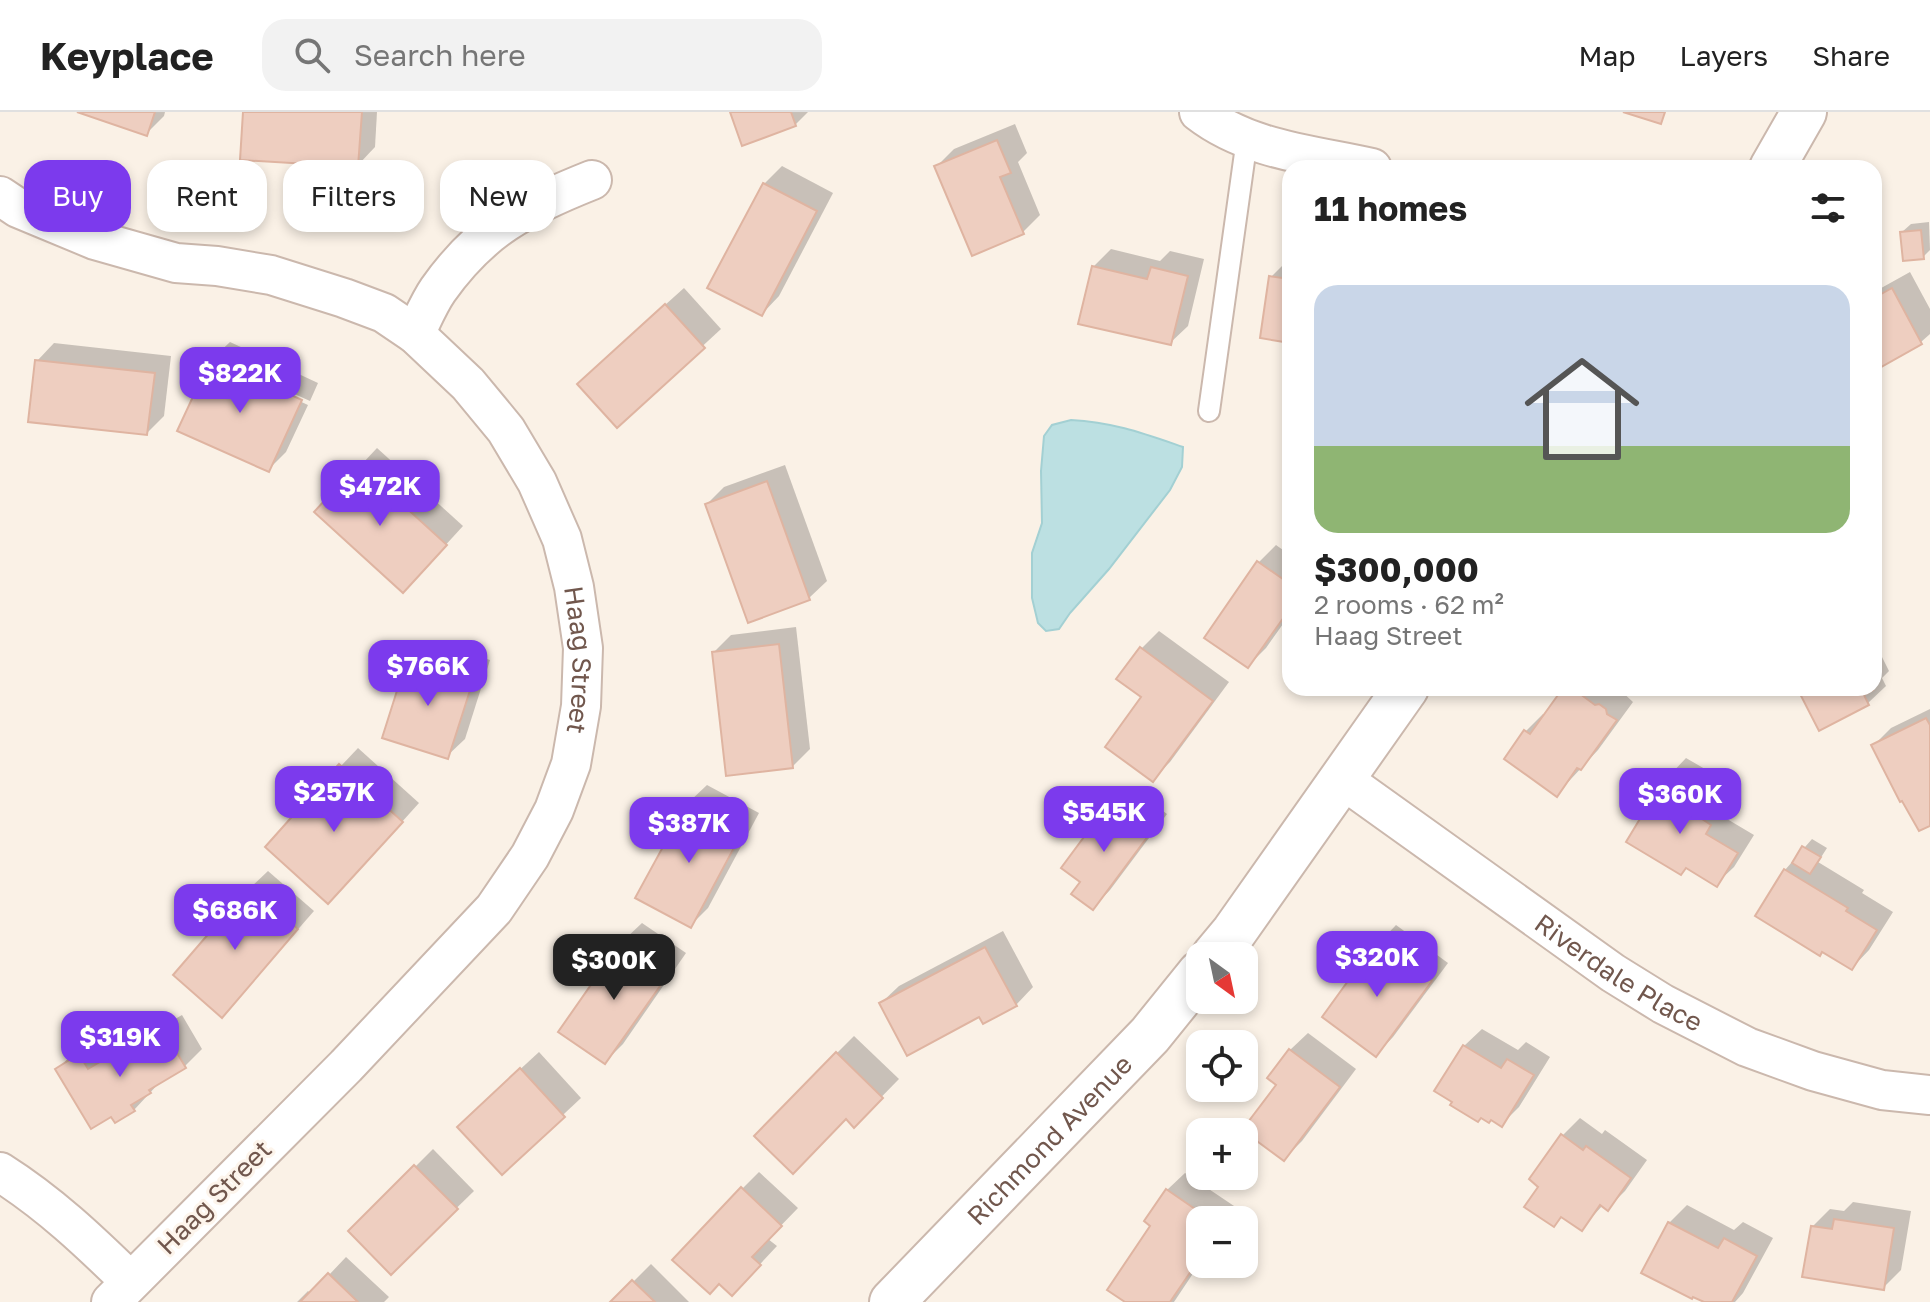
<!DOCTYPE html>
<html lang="en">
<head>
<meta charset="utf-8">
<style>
	body { margin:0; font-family:"Golos Text",sans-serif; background:#f2f2f2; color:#222; height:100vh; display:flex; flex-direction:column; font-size:30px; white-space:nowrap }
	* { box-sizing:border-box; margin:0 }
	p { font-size:26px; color:#767676 }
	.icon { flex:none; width:44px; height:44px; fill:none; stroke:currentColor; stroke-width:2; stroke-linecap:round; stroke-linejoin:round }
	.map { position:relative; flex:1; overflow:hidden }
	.side { position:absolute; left:1282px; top:48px; width:600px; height:536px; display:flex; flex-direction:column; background:#fff; border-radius:24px; box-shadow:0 4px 12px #0003 }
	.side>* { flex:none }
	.top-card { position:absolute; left:24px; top:48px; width:760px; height:72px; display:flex; gap:16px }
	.needle { width:52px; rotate:147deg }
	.tools { position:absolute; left:1186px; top:830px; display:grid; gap:16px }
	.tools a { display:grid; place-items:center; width:72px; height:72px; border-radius:16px; background:#fff; box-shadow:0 4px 12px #0003; font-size:40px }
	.price { position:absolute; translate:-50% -68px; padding:0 18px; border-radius:16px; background:#7c3aed; color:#fff; font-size:26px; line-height:52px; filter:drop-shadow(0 2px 4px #0008) }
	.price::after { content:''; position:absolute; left:50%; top:48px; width:24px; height:18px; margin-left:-12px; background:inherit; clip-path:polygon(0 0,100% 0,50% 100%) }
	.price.active { background:#222; color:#fff }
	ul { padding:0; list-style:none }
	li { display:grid; align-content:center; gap:16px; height:424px; padding:0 32px }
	li span { display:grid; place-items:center; height:248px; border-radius:24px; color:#555 }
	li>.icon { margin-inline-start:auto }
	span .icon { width:144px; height:144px; fill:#fffc; stroke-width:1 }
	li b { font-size:34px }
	h2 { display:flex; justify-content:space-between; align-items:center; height:96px; padding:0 32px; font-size:34px }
	.pill { padding:0 28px; border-radius:24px; background:#fff; box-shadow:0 4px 12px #0003; font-size:28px; line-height:72px }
	.pill.active { background:#7c3aed; color:#fff }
	header { display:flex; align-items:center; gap:48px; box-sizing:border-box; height:112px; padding:0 40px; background:#fff; border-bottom:2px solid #e0e0e0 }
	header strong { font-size:38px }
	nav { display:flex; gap:44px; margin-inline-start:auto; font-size:28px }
	.search { width:560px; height:72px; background:#f2f2f2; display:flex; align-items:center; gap:20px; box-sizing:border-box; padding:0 28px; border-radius:24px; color:#767676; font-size:30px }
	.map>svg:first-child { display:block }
	.water { fill:#bce0e2; stroke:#a3d0d3; stroke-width:2 }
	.shadow { fill:#0003 }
	.building { fill:#eecec0; stroke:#dfb4a1; stroke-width:2 }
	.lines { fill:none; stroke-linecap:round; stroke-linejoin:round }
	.service-casing { stroke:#cbb8ad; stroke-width:24 }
	.minor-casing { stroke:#cbb8ad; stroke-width:42 }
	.tertiary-casing { stroke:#cbb8ad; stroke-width:48 }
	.service { stroke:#fff; stroke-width:20 }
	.minor { stroke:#fff; stroke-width:38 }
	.tertiary { stroke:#fff; stroke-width:44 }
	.labels { text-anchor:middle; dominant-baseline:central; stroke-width:6; stroke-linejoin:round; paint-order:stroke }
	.street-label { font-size:26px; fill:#71574d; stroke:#fdf5ec }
</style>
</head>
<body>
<header>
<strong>Keyplace</strong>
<div class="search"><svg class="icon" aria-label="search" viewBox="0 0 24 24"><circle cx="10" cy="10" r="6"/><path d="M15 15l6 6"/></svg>Search here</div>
<nav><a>Map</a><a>Layers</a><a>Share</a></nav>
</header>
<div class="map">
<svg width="1930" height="1190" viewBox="0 0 1930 1190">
	<rect width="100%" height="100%" fill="#faf1e6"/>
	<!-- water -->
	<path class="water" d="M1071,308C1113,310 1145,322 1183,335L1182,355L1170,378L1109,457L1070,501L1059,517L1046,519L1038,511L1032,486V441L1042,411L1041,359L1044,324L1052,313Z"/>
	<!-- shadow -->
	<g class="shadow">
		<path d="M83,0H165L164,4L146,22Z"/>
		<path d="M245,0H377L375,35L358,53Z"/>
		<path d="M732,0H808L795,13Z"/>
		<path d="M1015,12L1027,41L1018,50L1040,103L1023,120L937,54L954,37Z"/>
		<path d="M782,54L833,81L779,184L762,202L764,72Z"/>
		<path d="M1929,110L1930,138L1923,145L1902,120L1911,112Z"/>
		<path d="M1111,137L1160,149L1170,139L1204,147L1188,214L1170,231L1093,155Z"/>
		<path d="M1288,148H1290V229L1271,165Z"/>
		<path d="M1910,160L1930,197V222L1921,230L1885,250L1874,261V180Z"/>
		<path d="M684,176L721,217L617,313L597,254Z"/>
		<path d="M230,230L318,271L310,289L217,247V251L308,293L286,340L268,358L212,247Z"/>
		<path d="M54,231L171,244L164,304L147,321L37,249Z"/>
		<path d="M377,336L463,414L420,461L317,400Z"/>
		<path d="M785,353L827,469L809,486L707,392L724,375Z"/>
		<path d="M1276,433L1290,443V507L1288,505L1266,536L1248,554L1258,451Z"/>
		<path d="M796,515L810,637L792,655L714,540L731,523Z"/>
		<path d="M1159,519L1229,570L1170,650L1153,667L1144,585L1142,536Z"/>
		<path d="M427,528L490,548L465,627L447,644L410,545Z"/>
		<path d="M1874,529L1889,559L1882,566L1886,574L1868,591L1820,616L1799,576H1874Z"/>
		<path d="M1566,576H1618L1633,590L1598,638L1557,682L1526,619L1543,602L1546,604Z"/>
		<path d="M1930,597V712L1873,634L1891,616Z"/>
		<path d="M358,636L419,691L346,772L341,654Z"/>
		<path d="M1686,646L1705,657L1696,673L1713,683L1712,685L1727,695L1722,704L1754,723L1734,755L1716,772L1687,754L1669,664Z"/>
		<path d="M707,673L759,701L708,796L691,813L689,690Z"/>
		<path d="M1129,674L1167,702L1110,778L1093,796L1083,770L1064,755L1112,691Z"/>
		<path d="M1812,727L1827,736L1818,750L1864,778L1862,781L1893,800L1869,838L1852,856L1785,758Z"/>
		<path d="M268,759L314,799L239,885L250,776Z"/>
		<path d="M642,811L686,841L623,932L605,950L624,828Z"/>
		<path d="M1396,813L1448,851L1393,925L1376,943L1379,831Z"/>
		<path d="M1003,819L1033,875L1016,893L881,891L899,874Z"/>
		<path d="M182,903L202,937L185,954L160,970L134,998L116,1008L112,1002L58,957L75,939L97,926L106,941L144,918L147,923Z"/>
		<path d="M1482,917L1518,938L1526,930L1550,945L1519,995L1502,1012L1464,934Z"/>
		<path d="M1308,921L1356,957L1302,1029L1284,1047L1279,973L1290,938Z"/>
		<path d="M854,924L899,967L854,1013L837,941Z"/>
		<path d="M539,940L581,986L502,1060L477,997Z"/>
		<path d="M1580,1006L1602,1022L1605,1018L1647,1048L1625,1079L1607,1097L1603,1093L1582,1116L1563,1103L1554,1113L1541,1074L1562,1024Z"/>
		<path d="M433,1037L474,1079L391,1160L351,1119Z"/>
		<path d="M759,1060L798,1096L768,1127L777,1134L749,1164L742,1077Z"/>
		<path d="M1185,1061L1237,1096L1229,1108H1200V1151L1174,1190H1129L1153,1113L1167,1078Z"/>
		<path d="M1853,1090L1911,1099L1901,1158L1883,1176L1812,1115L1830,1097L1844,1099Z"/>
		<path d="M1687,1093L1734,1118L1743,1110L1773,1126L1743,1181L1735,1190H1708L1669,1111Z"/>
		<path d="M346,1145L389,1185L384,1190H297L308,1179L311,1182Z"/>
		<path d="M651,1152L689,1190H613Z"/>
	</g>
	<!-- building -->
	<g class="building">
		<path d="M77,0H155L147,24Z"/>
		<path d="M243,0H362L358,55L240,48Z"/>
		<path d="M730,0H791L796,14L742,34Z"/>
		<path d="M1623,0H1665L1661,12Z"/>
		<path d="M997,28L1011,61L1000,65L1024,122L972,144L934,54Z"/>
		<path d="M763,71L817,99L762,204L707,176Z"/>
		<path d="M1921,118L1924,147L1903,149L1900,120Z"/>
		<path d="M1092,154L1147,167L1151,155L1188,164L1171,233L1078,212Z"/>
		<path d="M1269,164L1290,167V231L1260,226Z"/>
		<path d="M1892,176L1922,232L1874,259V186Z"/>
		<path d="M665,192L705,236L617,316L577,272Z"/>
		<path d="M211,246L302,288L269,360L177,319Z"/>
		<path d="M35,248L155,261L147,323L28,310Z"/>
		<path d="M358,352L447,433L403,481L314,400Z"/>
		<path d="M767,369L810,488L748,511L705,392Z"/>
		<path d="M1257,449L1290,472V509L1284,505L1248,556L1204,526Z"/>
		<path d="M779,532L793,656L726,664L712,540Z"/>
		<path d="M1140,535L1213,589L1153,670L1105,635L1141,585L1116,567Z"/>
		<path d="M408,544L474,566L448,647L382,626Z"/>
		<path d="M1563,576H1572L1595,593L1599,592L1606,597L1607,602L1617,608L1581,658L1577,656L1557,685L1504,647L1524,618L1530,622Z"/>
		<path d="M1797,576H1872L1873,578L1864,583L1869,593L1819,619Z"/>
		<path d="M1926,606L1930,613V714L1919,719L1902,689L1900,690L1871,633Z"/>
		<path d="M339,652L403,710L328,792L265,735Z"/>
		<path d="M1667,662L1689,675L1680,691L1697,701L1696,703L1711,713L1706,722L1738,741L1717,775L1686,756L1681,763L1626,730Z"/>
		<path d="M688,689L743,719L691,816L635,786Z"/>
		<path d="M1110,690L1151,720L1093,798L1071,782L1080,770L1061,756Z"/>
		<path d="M1802,734L1821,745L1810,762L1792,751Z"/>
		<path d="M1784,757L1848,796L1846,799L1877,818L1852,858L1822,840L1820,844L1755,804Z"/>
		<path d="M249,775L298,817L222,906L173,863Z"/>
		<path d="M623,827L670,860L605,952L558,920Z"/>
		<path d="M1377,829L1432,869L1376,945L1322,905Z"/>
		<path d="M985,835L1017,894L983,912L979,905L907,944L879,891Z"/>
		<path d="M164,919L186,956L149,978L151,981L131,993L135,999L115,1011L111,1005L91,1017L55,957L79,942L88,957L127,934L129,939Z"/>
		<path d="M1463,933L1501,956L1507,947L1534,963L1502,1015L1491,1008L1489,1011L1481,1006L1478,1010L1450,993L1452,990L1434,979Z"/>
		<path d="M1289,937L1340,975L1284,1049L1242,1018L1276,973L1267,966Z"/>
		<path d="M836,940L883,986L854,1016L846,1007L793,1062L754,1024Z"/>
		<path d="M520,956L565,1005L502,1063L457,1015Z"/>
		<path d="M1561,1022L1583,1038L1586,1034L1631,1066L1608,1099L1600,1093L1582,1119L1561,1105L1554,1115L1524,1095L1538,1075L1529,1067Z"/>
		<path d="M414,1053L458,1097L391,1163L348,1119Z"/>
		<path d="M741,1075L782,1114L752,1145L761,1153L732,1184L719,1172L710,1182L672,1148Z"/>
		<path d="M1166,1077L1211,1108H1200V1146L1170,1190H1125L1107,1178L1150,1114L1144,1109Z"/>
		<path d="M1834,1107L1894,1116L1884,1178L1802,1165L1811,1114L1832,1117Z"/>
		<path d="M1668,1110L1718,1136L1724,1126L1757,1144L1732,1190H1704L1693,1185L1692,1187L1641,1161Z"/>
		<path d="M328,1161L358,1190H300Z"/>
		<path d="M632,1168L655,1190H610Z"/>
	</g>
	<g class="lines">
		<!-- service casing -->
		<g class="service-casing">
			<path id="service" d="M1209,299L1247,27"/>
		</g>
		<!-- minor casing -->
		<g class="minor-casing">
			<g id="minor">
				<path d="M1199,0C1248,38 1313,43 1372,56"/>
				<path id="s1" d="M0,84L18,96L95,128L176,151L217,154L271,163L344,186L384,201L415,222L468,272L506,318L537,370L562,427L574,475L583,536L581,594L571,652L554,698L530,744L494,797L346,954L111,1190"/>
				<path d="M415,222C422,208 429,191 438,178C481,117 524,95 592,68"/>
				<path id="s2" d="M1342,667L1613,861L1663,892L1747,935L1813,959L1882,978L1930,983"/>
				<path d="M0,1060C49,1091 89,1129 130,1169"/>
			</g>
		</g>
		<!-- tertiary casing -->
		<g class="tertiary-casing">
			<g id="tertiary">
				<path d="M1772,56L1804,0"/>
				<path d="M1214,844L1234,820L1406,576"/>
				<path id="s3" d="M892,1190L1150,923L1200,861"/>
			</g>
		</g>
		<!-- service -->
		<use href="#service" class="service"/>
		<!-- minor -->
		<use href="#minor" class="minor"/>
		<!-- tertiary -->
		<use href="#tertiary" class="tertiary"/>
	</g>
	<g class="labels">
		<!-- street labels -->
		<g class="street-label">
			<text stroke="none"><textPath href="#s1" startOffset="820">Haag Street</textPath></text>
			<text stroke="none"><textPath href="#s2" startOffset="338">Riverdale Place</textPath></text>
			<text stroke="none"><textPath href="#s3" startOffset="226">Richmond Avenue</textPath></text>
			<text transform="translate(214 1085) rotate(-45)">Haag Street</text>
		</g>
	</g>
</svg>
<div class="tools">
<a><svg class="needle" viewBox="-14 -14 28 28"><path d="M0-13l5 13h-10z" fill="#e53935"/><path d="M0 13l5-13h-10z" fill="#767676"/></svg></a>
<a><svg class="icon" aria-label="locate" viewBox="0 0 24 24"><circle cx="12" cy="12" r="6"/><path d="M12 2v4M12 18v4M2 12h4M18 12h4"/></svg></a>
<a>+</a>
<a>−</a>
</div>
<b class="price" style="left:240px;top:303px">$822K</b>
<b class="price" style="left:380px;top:416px">$472K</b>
<b class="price" style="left:428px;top:596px">$766K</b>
<b class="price" style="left:334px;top:722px">$257K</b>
<b class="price" style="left:1680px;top:724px">$360K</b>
<b class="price" style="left:1104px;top:742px">$545K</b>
<b class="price" style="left:689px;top:753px">$387K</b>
<b class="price" style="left:235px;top:840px">$686K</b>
<b class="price" style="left:1377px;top:887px">$320K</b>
<b class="price active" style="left:614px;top:890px">$300K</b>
<b class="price" style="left:120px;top:967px">$319K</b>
<div class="top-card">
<a class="pill active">Buy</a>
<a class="pill">Rent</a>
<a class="pill">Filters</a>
<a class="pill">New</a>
</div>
<section class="side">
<h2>11 homes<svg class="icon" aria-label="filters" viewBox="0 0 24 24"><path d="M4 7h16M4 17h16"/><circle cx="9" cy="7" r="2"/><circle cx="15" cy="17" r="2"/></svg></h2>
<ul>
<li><span style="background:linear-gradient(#c9d6e8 65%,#8fb573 0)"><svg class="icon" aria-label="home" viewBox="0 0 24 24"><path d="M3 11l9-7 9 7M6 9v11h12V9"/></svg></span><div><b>$300,000</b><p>2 rooms · 62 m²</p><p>Haag Street</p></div></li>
</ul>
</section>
</div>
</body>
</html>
